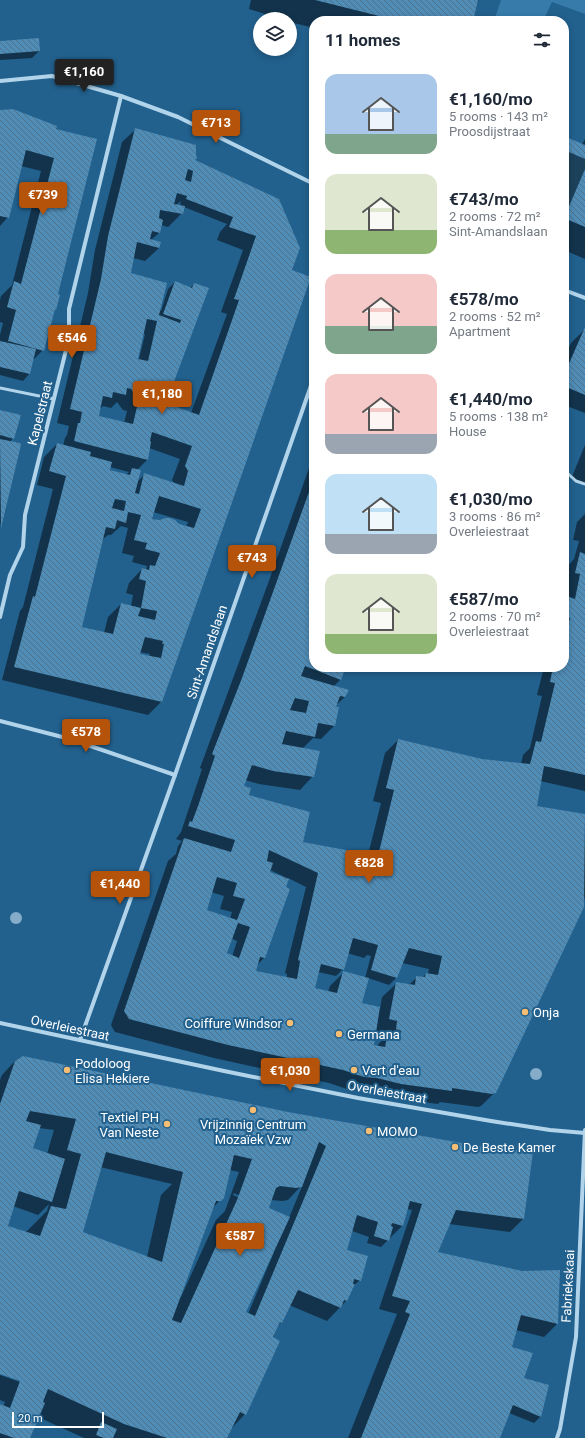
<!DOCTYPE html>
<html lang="en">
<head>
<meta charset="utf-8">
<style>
	body { margin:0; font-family:Roboto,sans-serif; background:#f2f2f3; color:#1f2937; height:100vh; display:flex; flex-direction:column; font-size:15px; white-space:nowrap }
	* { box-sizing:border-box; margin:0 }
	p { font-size:13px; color:#747a83 }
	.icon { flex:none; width:22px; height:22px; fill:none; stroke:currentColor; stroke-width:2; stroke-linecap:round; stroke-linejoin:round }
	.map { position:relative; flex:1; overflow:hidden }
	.sheet { position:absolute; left:309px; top:16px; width:260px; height:656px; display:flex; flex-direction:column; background:#fff; border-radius:16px; box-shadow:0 2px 6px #0003 }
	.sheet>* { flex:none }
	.controls { position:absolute; left:253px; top:12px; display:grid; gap:8px }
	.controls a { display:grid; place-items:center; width:44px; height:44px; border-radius:50%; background:#fff; box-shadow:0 2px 6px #0003; font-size:20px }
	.scale { position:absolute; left:12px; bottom:10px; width:92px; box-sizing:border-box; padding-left:4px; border:2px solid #fff; border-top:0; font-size:11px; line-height:14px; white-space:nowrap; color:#fff; -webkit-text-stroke:3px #22608d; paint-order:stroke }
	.price { position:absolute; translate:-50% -34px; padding:0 9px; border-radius:4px; background:#b45309; color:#fff; font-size:13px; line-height:26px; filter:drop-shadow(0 1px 2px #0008) }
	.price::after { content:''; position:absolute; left:50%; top:24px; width:12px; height:9px; margin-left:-6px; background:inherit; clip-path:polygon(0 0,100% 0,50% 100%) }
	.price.selected { background:#222; color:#fff }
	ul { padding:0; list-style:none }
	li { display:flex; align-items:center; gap:12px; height:100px; padding:0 16px }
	li span { display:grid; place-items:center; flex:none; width:112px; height:80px; border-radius:12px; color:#555 }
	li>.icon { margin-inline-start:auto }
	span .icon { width:48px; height:48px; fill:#fffc; stroke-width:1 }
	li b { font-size:17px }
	h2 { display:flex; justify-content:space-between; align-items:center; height:48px; padding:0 16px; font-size:17px }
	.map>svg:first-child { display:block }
	.grass { fill:#367baa }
	.shadow { fill:#0007; fill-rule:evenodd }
	.building { fill:url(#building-back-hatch); fill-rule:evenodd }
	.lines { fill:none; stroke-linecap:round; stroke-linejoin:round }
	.service { stroke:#b1d4eb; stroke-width:3 }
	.minor { stroke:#b1d4eb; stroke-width:4 }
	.tree { fill:#85acc8 }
	.poi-dot { fill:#f7be73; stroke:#22608d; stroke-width:1.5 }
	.labels { text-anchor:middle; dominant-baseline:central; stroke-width:4; stroke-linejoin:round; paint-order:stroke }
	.street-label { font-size:13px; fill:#fff; stroke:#22608d }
	.poi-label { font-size:13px; fill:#fff; stroke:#22608d; text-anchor:start }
</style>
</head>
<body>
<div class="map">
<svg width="585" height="1438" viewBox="0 0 585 1438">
	<defs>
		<pattern id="building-back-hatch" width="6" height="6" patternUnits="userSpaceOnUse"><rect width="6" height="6" fill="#4f8cb6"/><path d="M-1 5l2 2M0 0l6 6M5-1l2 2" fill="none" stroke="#4e728c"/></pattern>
	</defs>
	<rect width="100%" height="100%" fill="#22608d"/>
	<!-- grass -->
	<g class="grass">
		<path d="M501,0H585V14L552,2L543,21H494Z"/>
		<path d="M564,150L585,159V169L565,217L564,216Z"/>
	</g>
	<!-- shadow -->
	<g class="shadow">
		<path d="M251,0H479L476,3L472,21H314V28L290,22V19H277L265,16V14L249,9Z"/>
		<path d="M0,42L39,51L32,58L0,60Z"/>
		<path d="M0,110L56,126L57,294L55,309L53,312L43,350L32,361L29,374L23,381L0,375V335L3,323L0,322V300L1,296L12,285L41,171L21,166L8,217L0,226Z"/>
		<path d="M136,129L194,160L290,270L310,278L161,702L148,715L2,680L20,611L23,607L53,489L37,485L44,457L57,444L63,446L65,438L67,435L69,426L57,423L88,293L95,250L122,142ZM181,201L180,206L176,205ZM184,207L227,224L220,232L217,240L243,250L221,312L227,314L191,413L164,404L194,284L190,288L175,282L168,289L161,311L129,274L133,258L145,261L159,248L151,240L159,233L161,225L168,227L182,213ZM142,334H145L139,359H137ZM117,402L123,410L127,411L124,423L97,417L99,410L103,406L111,408ZM149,448L180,459L172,480L175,484L145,474L137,482V470L147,460ZM110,467L129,472L126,475L109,471ZM153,512L188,522L186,527L151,519ZM121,526L128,528L122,553L134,556L132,562L147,566L146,570L142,569L129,583L126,593L133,595L131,606L121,604L108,617L104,633L81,627L102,540L108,535H111ZM139,652L150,654L149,657L139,654Z"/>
		<path d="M564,137L582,145L585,139V259L564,250V190L567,183L564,182Z"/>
		<path d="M585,329V413L564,405V359L571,343Z"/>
		<path d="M0,411L13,438L10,442L19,444L0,526Z"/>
		<path d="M585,445V484L571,479Z"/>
		<path d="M314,454V667H358L354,671L345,668L340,680L334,686L345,697L336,705L334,726L321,739L313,738L302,749L313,776L300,790L259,784L245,780L243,787L248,796L302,842L368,855L381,803L373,801L385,753L398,740L482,760L521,764L523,755L530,748L542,696L537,695L544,667H564V603L568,587L564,586V579L567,567L574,559L579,541L573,540L577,522L585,514V791L540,781L536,807L585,815V896L583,906L495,1092L481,1106L478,1107L440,1102L438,1104L387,1097L363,1091L350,1090L329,1083L214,1058L115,1032L111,1025L168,861L176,854L178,846L182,841L176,839L181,832L202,769L200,768L270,578ZM270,870L285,877V878L268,873ZM288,878L306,887L285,973L287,974V978L255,972L257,965L264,958L288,890L284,888ZM211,892L224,896L220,909L232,912L230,919L206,910ZM231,938L237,941L232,957L225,954ZM347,953L364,958L367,955L371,956L365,978L344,972L330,986L328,992L313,989L318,972L336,976L343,969ZM402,963L429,969L428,974H426L422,978L417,977L409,985L396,984L382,997L380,1009L361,1004L368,978L389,985L396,978ZM375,1032L384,1034V1038L376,1047L373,1046Z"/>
		<path d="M23,1057L287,1113L472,1146L532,1153L523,1219L510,1232L449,1224L437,1253L557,1324L544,1337L516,1330L511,1348L521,1383L541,1416L534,1423L509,1413L499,1438H348L397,1314L379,1309L412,1210L407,1209L402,1226L381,1247L367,1243L369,1237L352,1231L346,1250L360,1280L352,1287L346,1301L327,1321L289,1305L281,1322L277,1327L245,1414L230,1430L226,1438H84L38,1417L29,1438H0V1405L3,1407L5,1402L0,1400V1375L20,1382L22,1381L0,1373V1080L2,1075L15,1061ZM39,1128L54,1130L47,1154L32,1149ZM100,1167L172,1184L161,1195L147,1257L82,1232ZM230,1170L239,1172L225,1211L216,1220L181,1297H179L212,1209L220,1200ZM303,1184L289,1218L268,1209L271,1200L282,1201L288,1200ZM234,1193L262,1207V1209L233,1195ZM49,1204L47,1211L26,1232L6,1226L13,1206L38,1215ZM273,1252H274L248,1314L244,1313Z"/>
	</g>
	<!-- building -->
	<g class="building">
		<path d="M315,0H478L473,21H402L397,20L384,21L379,16Z"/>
		<path d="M39,38L40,51L0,54V41Z"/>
		<path d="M13,109L57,126L56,129L97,139L58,294L60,295L56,310L55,309L44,351L8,341L16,310L7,307L10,296L14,281L21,284L54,158L26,150L9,218L0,216V110Z"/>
		<path d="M135,128L196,145V155L197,158L195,160L279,199L300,248L292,270L311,277L162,702L14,667L33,596L35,597L66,476L49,471L57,443L91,452L90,456L112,462L110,470L130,475L132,468L141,470L135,493L139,494L144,473L184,486L188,471L185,466L192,446L152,432L150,441L151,442L148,460L74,441L78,423H80L82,412L70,409L101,279L108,236ZM188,169L193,171L191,182L185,180ZM177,193L187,196L186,199L233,217L229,227L256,236L234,299L239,300L199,415L166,403L209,288L194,283L192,288L175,281L163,314L181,320L180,323L159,315L167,283L131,273L137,242L159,248L161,242L150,239L152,231L160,233L163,220L159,218L160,210L183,214L185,206L174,204ZM147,319L157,321L148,361L138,359ZM127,388L131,389L136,397L139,398L133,424L99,416L103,396L112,398L113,392L126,395ZM159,496L201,509L194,528L179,524L175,520L170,518H165L160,520L152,519ZM115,499L126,501L124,511L112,508ZM128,512L141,515L134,540L147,543L145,549L160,553L155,566L150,565L149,570L142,568L139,579L146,581L141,608L121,603L113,634L82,627L106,527L115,529L117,520L126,523ZM141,608L157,611L155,620L138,616ZM145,637L163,641L162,644H164L161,658L140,654Z"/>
		<path d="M564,136L585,145V159L564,150Z"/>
		<path d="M585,169V227L564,218Z"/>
		<path d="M585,327V395L564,386V375Z"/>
		<path d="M0,341L36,349L30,374L0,367Z"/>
		<path d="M0,410L21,415L14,439L0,435Z"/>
		<path d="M0,439L20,443L21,445L1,528Z"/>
		<path d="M314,478V667H346L341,680L305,666L301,676L349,690L345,697L340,696L336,707H339L335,726L318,723L315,737L286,731L282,744L320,751L314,777L273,771L252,765L244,786L251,788L249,795L310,812L303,842L378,856L394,790L386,788L398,739L482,759L530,764L536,741L541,742L555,683L550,682L553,667H564V643L570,618L565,617L569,597L575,599L580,574L575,573L580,552L585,554V775L544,766L537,806L585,814L584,907L496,1093L492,1094L452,1088V1091L401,1084L377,1078L364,1077L343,1070L228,1045L129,1019L124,1011L184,838L231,852L235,840L188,826L190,821L192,822L198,806L215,756L212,754L242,678ZM295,698L309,701L306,713L290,710ZM269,850L318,873L298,960L300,961L297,979L256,971L260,957L265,958L290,889L286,887L289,879L270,872L273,863L267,861ZM217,877L237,883L233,896L245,899L237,920L207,910ZM238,923L250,927L239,958L227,953ZM353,938L378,945L371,970L397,978L409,948L442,956L438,975L426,973L425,977L416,976L415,985L396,982L389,1019L397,1021L396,1029L401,1031L400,1035L388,1033L385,1047L374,1045L380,1007L362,1003L369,978L343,971L337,993L315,988L321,964L344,970Z"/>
		<path d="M23,1056L288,1112L473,1145L533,1152L524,1219L456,1210L438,1252L522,1271L560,1270L558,1324L521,1315L512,1347L533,1353L524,1378L549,1385L541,1417L513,1405L500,1438H361L410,1314L405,1312L410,1301L392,1296L422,1204L410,1201L403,1226L392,1223L391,1226L393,1227L389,1241L374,1236L378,1222L357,1215L347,1250L368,1256L361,1281L354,1279L353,1284H355L347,1301L344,1300L341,1308L298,1290L282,1323L280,1322L273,1337L280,1341L246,1415L240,1412L227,1438H167L124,1424L48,1389L43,1402L45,1403L30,1438H14L0,1433V1404L10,1408L20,1381L0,1374V1104L15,1061ZM30,1111L76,1119L67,1150L81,1154L66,1209L51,1206L40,1236L8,1226L19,1191L52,1202L65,1159L33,1148L41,1125L26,1121ZM319,1142L326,1146L255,1316L246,1312L290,1217L269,1208L276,1188L280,1186L296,1188L302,1187ZM106,1152L183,1172L162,1262L83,1232ZM234,1155L252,1159L237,1200L181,1323L172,1320L216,1201H221L224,1198Z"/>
		<path d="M101,1422L117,1429L113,1438H104L96,1435Z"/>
	</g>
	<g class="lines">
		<!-- service -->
		<g class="service">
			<path d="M0,388L54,399"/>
			<path d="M564,470L576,481L585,484"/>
		</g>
		<!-- minor -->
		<g class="minor">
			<path d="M0,81L52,76L121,96L178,117L314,184"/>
			<path d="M564,290L585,298"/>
			<path d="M0,617L10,575L23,547L25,515L69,338V309L121,96"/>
			<path d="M0,721L70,739L175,775"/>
			<path d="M0,1023L224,1071L358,1098L491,1121L550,1130L585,1133"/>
			<path d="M80,1040L175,775L314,377"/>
			<path d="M557,1438L560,1429L576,1337L585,1130"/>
		</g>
	</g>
	<!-- trees -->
	<g class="tree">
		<circle cx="16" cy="918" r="6"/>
		<circle cx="536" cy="1074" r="6"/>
	</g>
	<!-- markers -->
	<g class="poi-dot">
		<circle cx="525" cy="1012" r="4"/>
		<circle cx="290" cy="1023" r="4"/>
		<circle cx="339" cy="1034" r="4"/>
		<circle cx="67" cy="1070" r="4"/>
		<circle cx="354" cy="1070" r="4"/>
		<circle cx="253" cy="1110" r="4"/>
		<circle cx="167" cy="1124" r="4"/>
		<circle cx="369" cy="1131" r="4"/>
		<circle cx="455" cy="1147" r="4"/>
	</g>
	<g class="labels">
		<!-- street labels -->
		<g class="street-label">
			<text transform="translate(40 413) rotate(-76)">Kapelstraat</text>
			<text transform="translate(207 652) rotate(-71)">Sint-Amandslaan</text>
			<text transform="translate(70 1028) rotate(12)">Overleiestraat</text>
			<text transform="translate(387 1092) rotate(10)">Overleiestraat</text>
			<text transform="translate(568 1286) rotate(-87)">Fabriekskaai</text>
		</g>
		<!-- poi labels -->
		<g class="poi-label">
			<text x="533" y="1012">Onja</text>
			<text x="282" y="1023" text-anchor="end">Coiffure Windsor</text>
			<text x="347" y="1034">Germana</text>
			<text x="75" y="1063">Podoloog<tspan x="75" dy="15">Elisa Hekiere</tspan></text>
			<text x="362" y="1070">Vert d'eau</text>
			<text x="159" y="1117" text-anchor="end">Textiel PH<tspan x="159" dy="15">Van Neste</tspan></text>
			<text x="253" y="1124" text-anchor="middle">Vrijzinnig Centrum<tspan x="253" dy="15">Mozaïek Vzw</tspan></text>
			<text x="377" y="1131">MOMO</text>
			<text x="463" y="1147">De Beste Kamer</text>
		</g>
	</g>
</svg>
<div class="controls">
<a><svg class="icon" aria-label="layers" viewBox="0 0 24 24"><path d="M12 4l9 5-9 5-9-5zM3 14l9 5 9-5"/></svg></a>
</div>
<div class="scale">20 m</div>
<b class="price selected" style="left:84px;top:93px">€1,160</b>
<b class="price" style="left:216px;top:144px">€713</b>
<b class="price" style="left:43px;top:216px">€739</b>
<b class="price" style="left:72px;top:359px">€546</b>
<b class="price" style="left:162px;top:415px">€1,180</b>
<b class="price" style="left:252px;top:579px">€743</b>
<b class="price" style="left:86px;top:753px">€578</b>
<b class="price" style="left:369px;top:884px">€828</b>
<b class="price" style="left:120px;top:905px">€1,440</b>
<b class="price" style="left:290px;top:1092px">€1,030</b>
<b class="price" style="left:240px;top:1257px">€587</b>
<section class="sheet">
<h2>11 homes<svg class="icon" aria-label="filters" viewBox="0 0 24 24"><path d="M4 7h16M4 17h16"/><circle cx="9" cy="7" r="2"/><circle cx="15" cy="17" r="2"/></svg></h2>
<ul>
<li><span style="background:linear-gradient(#a9c7e8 75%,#7fa58c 0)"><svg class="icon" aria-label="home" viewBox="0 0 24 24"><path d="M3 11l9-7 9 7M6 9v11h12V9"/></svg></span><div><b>€1,160/mo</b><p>5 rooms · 143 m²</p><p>Proosdijstraat</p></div></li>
<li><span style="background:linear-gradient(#dfe7d0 70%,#8fb573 0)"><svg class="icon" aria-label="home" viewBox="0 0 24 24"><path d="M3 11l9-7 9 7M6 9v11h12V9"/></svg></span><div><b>€743/mo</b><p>2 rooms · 72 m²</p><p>Sint-Amandslaan</p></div></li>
<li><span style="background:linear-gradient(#f6c9c9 65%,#7fa58c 0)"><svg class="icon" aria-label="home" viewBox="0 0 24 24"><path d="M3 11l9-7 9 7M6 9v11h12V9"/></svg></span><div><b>€578/mo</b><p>2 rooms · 52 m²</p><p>Apartment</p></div></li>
<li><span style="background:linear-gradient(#f6c9c9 75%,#9aa5b1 0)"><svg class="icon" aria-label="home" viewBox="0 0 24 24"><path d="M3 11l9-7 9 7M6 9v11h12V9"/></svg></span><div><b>€1,440/mo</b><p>5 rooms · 138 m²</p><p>House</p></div></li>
<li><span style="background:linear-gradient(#bfe0f5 75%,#9aa5b1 0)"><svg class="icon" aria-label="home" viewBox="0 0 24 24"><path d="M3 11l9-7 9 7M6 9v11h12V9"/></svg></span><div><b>€1,030/mo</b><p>3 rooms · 86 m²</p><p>Overleiestraat</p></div></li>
<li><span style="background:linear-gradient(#dfe7d0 75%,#8fb573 0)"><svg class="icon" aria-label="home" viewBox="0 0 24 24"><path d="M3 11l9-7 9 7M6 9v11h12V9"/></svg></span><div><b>€587/mo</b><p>2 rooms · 70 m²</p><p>Overleiestraat</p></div></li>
</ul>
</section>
</div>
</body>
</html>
